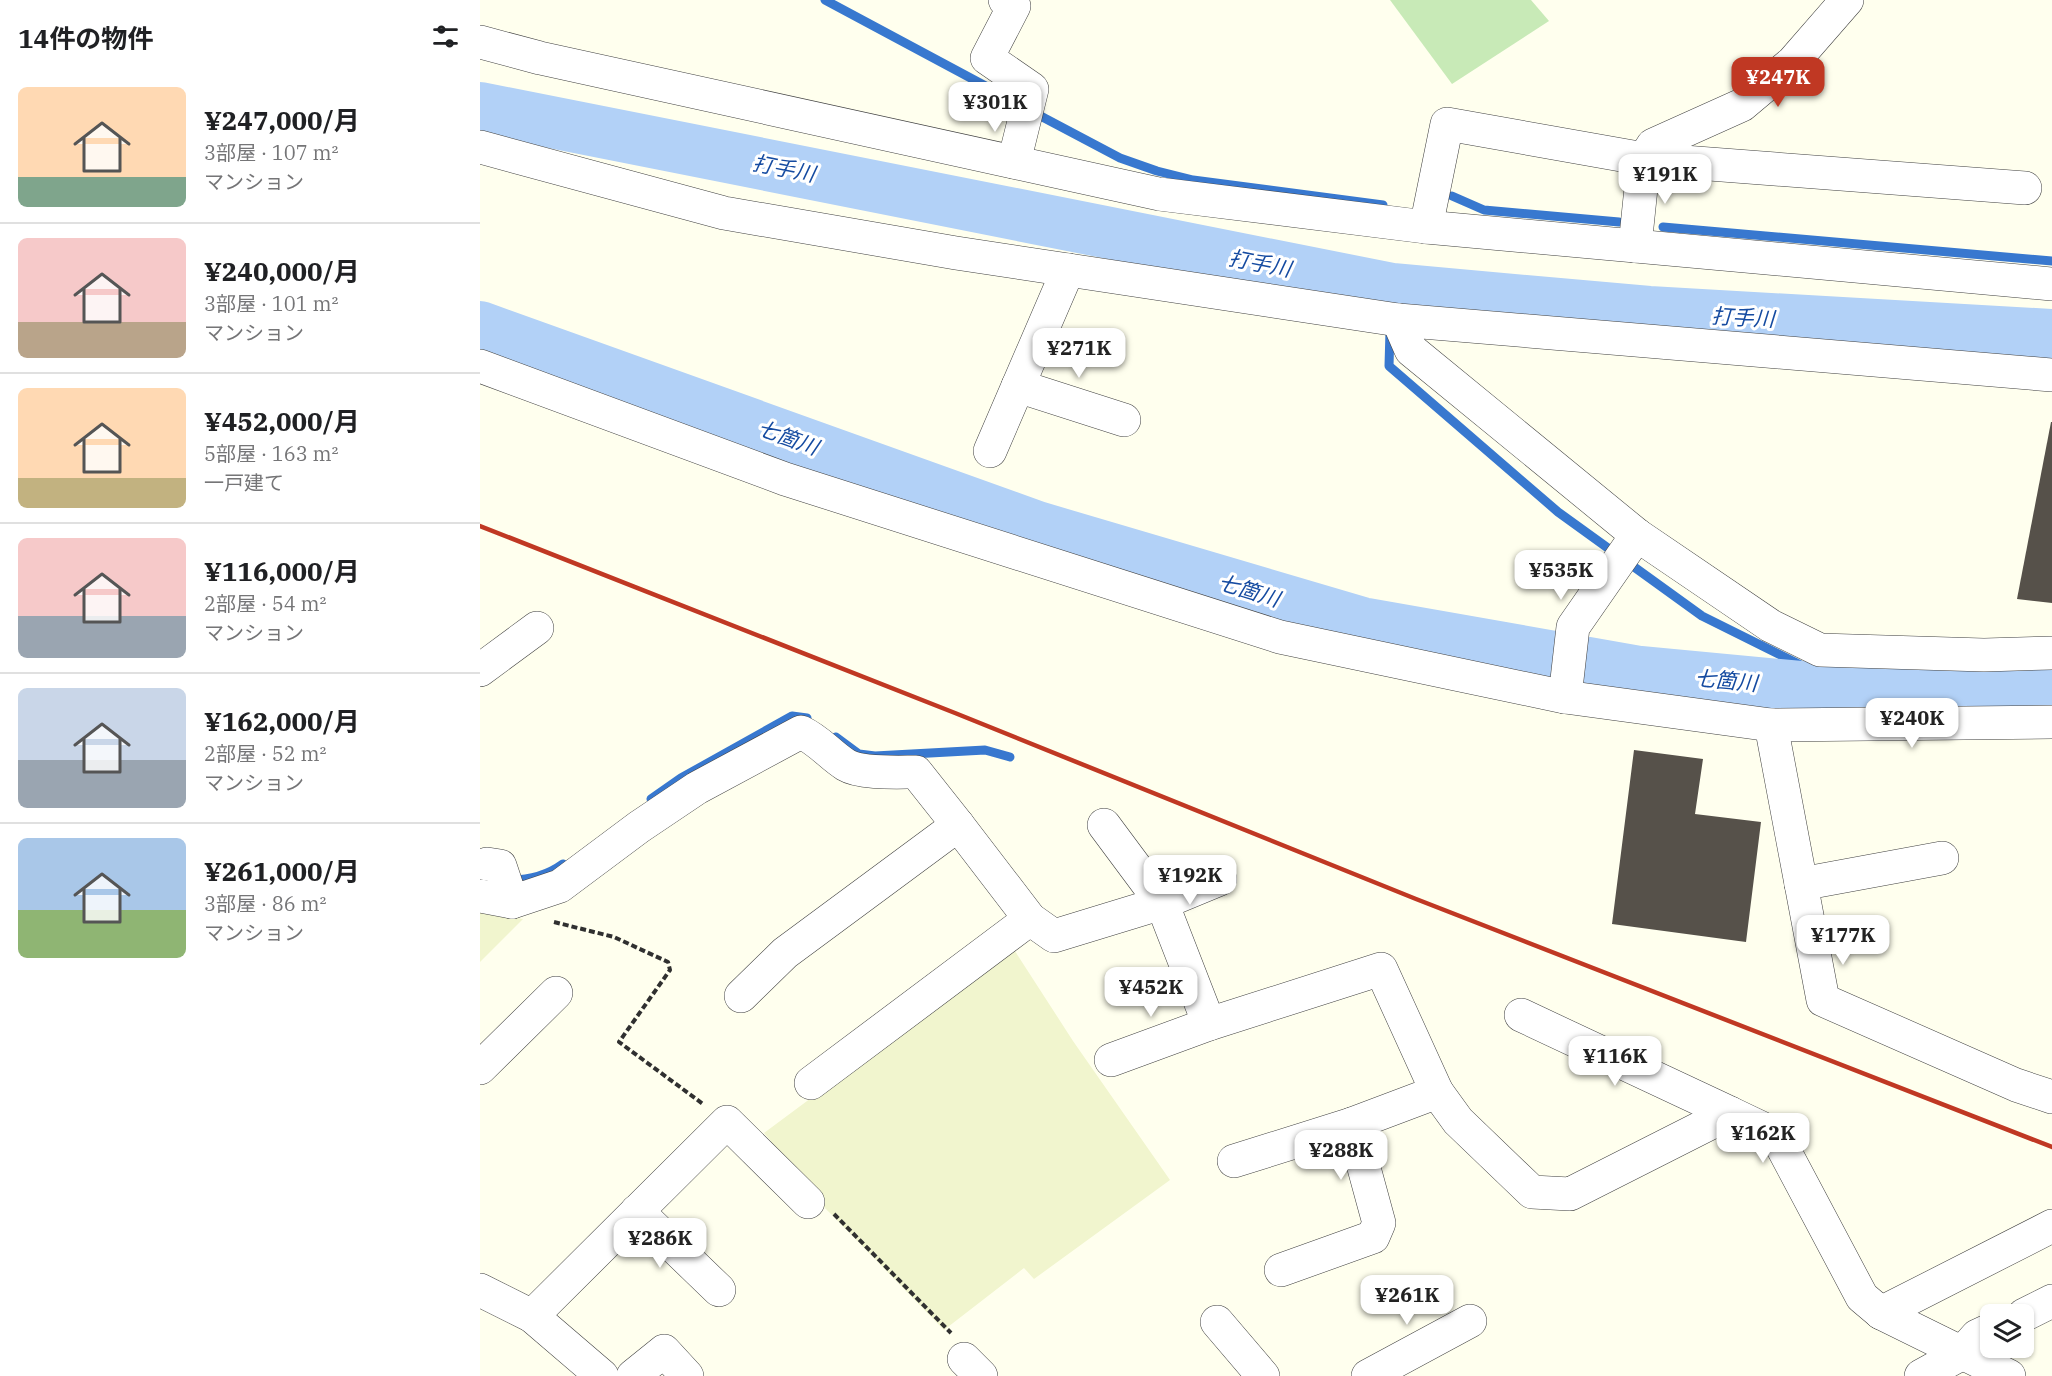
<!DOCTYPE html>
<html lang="ja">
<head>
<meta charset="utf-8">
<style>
	body { margin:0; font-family:"IBM Plex Serif","Noto Sans JP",serif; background:#f6f6f6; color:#202124; height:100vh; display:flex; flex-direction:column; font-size:22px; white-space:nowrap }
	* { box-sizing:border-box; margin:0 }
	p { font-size:20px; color:#757577 }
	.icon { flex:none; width:33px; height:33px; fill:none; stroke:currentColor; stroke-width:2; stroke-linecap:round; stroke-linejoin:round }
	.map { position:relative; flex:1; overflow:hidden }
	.details { display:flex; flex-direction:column; background:#fff; width:480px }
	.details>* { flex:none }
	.buttons { position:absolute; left:1500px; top:1304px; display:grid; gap:12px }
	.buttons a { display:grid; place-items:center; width:54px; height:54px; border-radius:9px; background:#fff; box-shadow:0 2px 4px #0004; font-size:30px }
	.price { position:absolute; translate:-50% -51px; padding:0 14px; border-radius:12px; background:#fff; color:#222; font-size:20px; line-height:39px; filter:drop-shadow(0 2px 3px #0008) }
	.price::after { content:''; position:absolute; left:50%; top:36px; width:18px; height:14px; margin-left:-9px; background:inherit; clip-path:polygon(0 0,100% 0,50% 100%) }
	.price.active { background:#c03823; color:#fff }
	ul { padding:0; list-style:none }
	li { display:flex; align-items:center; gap:18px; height:150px; padding:0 18px }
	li+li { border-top:2px solid #e0e0e0 }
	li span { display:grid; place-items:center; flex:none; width:168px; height:120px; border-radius:9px; color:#555 }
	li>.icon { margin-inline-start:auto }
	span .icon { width:72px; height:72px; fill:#fffc; stroke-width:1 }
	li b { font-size:26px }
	h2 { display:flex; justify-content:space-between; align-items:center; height:72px; padding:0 18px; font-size:26px }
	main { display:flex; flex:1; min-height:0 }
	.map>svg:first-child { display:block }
	.farmland { fill:#f1f5ce }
	.green { fill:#c8eab7 }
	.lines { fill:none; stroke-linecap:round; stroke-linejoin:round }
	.stream { stroke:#3878cf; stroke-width:9 }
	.river { stroke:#b2d1f7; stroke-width:52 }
	.building { fill:#56514a }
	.minor-casing { stroke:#414141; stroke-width:34 }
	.path { stroke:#303030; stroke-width:4; stroke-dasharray:6 3; stroke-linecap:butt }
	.minor { stroke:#fff; stroke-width:33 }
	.rail { stroke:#c03823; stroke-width:4.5 }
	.labels { text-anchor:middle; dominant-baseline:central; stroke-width:6; stroke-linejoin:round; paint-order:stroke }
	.water-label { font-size:21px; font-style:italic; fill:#154ba1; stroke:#fff }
</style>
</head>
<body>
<main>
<section class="details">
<h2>14件の物件<svg class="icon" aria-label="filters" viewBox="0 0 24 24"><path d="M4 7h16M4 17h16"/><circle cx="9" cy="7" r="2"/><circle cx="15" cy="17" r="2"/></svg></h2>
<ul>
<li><span style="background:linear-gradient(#ffd9b3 75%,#7fa58c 0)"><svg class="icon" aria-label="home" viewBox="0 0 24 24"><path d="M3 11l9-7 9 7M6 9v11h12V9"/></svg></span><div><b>¥247,000/月</b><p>3部屋 · 107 m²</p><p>マンション</p></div></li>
<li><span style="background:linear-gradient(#f6c9c9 70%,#b9a48a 0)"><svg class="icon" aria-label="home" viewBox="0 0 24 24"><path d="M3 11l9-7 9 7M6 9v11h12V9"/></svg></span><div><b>¥240,000/月</b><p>3部屋 · 101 m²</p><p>マンション</p></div></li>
<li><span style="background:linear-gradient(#ffd9b3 75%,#c2b280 0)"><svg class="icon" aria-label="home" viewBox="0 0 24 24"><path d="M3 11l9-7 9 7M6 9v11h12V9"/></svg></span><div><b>¥452,000/月</b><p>5部屋 · 163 m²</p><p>一戸建て</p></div></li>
<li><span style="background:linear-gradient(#f6c9c9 65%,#9aa5b1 0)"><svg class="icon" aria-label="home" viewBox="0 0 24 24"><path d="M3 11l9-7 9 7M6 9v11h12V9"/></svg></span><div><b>¥116,000/月</b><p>2部屋 · 54 m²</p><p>マンション</p></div></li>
<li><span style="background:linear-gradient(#c9d6e8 60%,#9aa5b1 0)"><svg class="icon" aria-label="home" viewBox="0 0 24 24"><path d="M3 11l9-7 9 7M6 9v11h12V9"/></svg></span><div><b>¥162,000/月</b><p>2部屋 · 52 m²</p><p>マンション</p></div></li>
<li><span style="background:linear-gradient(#a9c7e8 60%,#8fb573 0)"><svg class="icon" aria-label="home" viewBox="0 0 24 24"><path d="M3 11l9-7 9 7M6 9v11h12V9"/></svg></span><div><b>¥261,000/月</b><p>3部屋 · 86 m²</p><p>マンション</p></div></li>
</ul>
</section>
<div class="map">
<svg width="1572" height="1376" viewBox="0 0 1572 1376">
	<rect width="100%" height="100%" fill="#ffe"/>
	<!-- farmland -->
	<g class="farmland">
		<path d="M0,912L43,919L0,962Z"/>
		<path d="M533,948L593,1041L690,1180L554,1279L544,1268L464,1330L351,1214L284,1149L291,1141L284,1133Z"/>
	</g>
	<!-- green -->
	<path class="green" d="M910,0H1051L1069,21L972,84Z"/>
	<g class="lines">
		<!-- stream -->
		<g class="stream">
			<path d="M345,0L541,105"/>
			<path d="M553,112L640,158L677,171L713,180L903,205"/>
			<path d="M972,196L1004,210L1139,222"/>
			<path d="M1183,227L1572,261"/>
			<path d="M911,314L912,289"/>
			<path d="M910,331L909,366L1078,512L1222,616L1375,692"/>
			<path d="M356,737L379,754L395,756L505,750L530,757"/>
			<path d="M171,799L201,778L312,716L327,718"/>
			<path d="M31,880C49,880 68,875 83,864"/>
		</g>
		<!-- river -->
		<g class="river">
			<path d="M0,108L912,289L1169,312L1572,335"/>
			<path d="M0,327L557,527L882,623L1160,672L1375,692L1572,686"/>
		</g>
	</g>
	<!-- building -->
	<g class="building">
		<path d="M1571,422H1572V603L1537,599Z"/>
		<path d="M1154,750L1223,759L1215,814L1281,822L1266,942L1132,924Z"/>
	</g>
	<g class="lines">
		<!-- minor casing -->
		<g class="minor-casing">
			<g id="minor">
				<path d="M525,0L534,6L507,58L552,89L534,162"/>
				<path d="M0,42L60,58L679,194L946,227L1572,284"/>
				<path d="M0,147L244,213L476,253L918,320L1572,375"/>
				<path d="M946,227L967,124L1164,159L1545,188"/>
				<path d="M1155,246L1164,159L1173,145L1262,105L1313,62L1367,0"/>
				<path d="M918,320L931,350L1157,535L1291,626L1340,650L1504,655L1572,653"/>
				<path d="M0,366L305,479L800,637L1085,697L1291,725L1572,722"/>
				<path d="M538,386L644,420"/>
				<path d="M510,451L588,270"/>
				<path d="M0,670L57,628"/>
				<path d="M1085,697L1093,627L1157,535"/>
				<path d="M1291,725L1343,1000L1536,1085L1572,1097"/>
				<path d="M624,825L682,903L729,1024"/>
				<path d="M7,864L20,866L32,902L80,886L159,827L217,788L321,732C340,741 350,755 366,765C381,774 418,772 436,772L478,825"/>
				<path d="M1321,884L1462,858"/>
				<path d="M0,896L32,902"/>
				<path d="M550,919L574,936L682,903L740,879"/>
				<path d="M261,996L305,953L478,825L550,919L331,1083"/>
				<path d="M1041,1015L1250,1113"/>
				<path d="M631,1060L729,1024L901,969L957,1092L872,1124"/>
				<path d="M0,1068L76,993"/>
				<path d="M957,1092L978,1121L1052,1192L1090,1194L1250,1113L1296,1135L1382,1297L1401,1313L1572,1226"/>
				<path d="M754,1161L872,1124L899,1223L893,1237L801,1270"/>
				<path d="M157,1211L239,1290"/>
				<path d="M0,1290L52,1316L122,1376"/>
				<path d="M1401,1313L1529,1376"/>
				<path d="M1544,1315L1572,1301"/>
				<path d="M52,1316L247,1122L328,1202"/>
				<path d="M737,1322L783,1376"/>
				<path d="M484,1359L501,1376"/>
				<path d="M153,1376L184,1351L207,1376"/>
				<path d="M888,1376L990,1321"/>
				<path d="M1441,1376L1481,1354L1497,1336L1510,1330"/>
			</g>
		</g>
		<!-- path -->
		<g class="path">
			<path d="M74,922L134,937L188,962L190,970L139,1042L223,1104"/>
			<path d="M354,1214L471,1333"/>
		</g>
		<!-- minor -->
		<use href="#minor" class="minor"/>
		<!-- rail -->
		<path class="rail" d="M0,526L475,713L936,899L1572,1147"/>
	</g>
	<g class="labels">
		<!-- water labels -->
		<g class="water-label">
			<text transform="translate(304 168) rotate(11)">打手川</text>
			<text transform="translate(780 263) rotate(11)">打手川</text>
			<text transform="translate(1263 317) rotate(3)">打手川</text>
			<text transform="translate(308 437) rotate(20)">七箇川</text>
			<text transform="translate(769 590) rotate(17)">七箇川</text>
			<text transform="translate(1246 680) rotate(5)">七箇川</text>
		</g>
	</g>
</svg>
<div class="buttons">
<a><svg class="icon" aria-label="layers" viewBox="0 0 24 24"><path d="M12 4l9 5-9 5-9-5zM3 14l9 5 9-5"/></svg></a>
</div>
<b class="price active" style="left:1298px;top:108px">¥247K</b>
<b class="price" style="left:515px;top:133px">¥301K</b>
<b class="price" style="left:1185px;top:205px">¥191K</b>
<b class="price" style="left:599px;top:379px">¥271K</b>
<b class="price" style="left:1081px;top:601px">¥535K</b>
<b class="price" style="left:1432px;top:749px">¥240K</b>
<b class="price" style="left:710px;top:906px">¥192K</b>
<b class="price" style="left:1363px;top:966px">¥177K</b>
<b class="price" style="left:671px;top:1018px">¥452K</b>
<b class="price" style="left:1135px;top:1087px">¥116K</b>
<b class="price" style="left:1283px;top:1164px">¥162K</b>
<b class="price" style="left:861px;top:1181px">¥288K</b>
<b class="price" style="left:180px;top:1269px">¥286K</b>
<b class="price" style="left:927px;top:1326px">¥261K</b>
</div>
</main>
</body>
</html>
